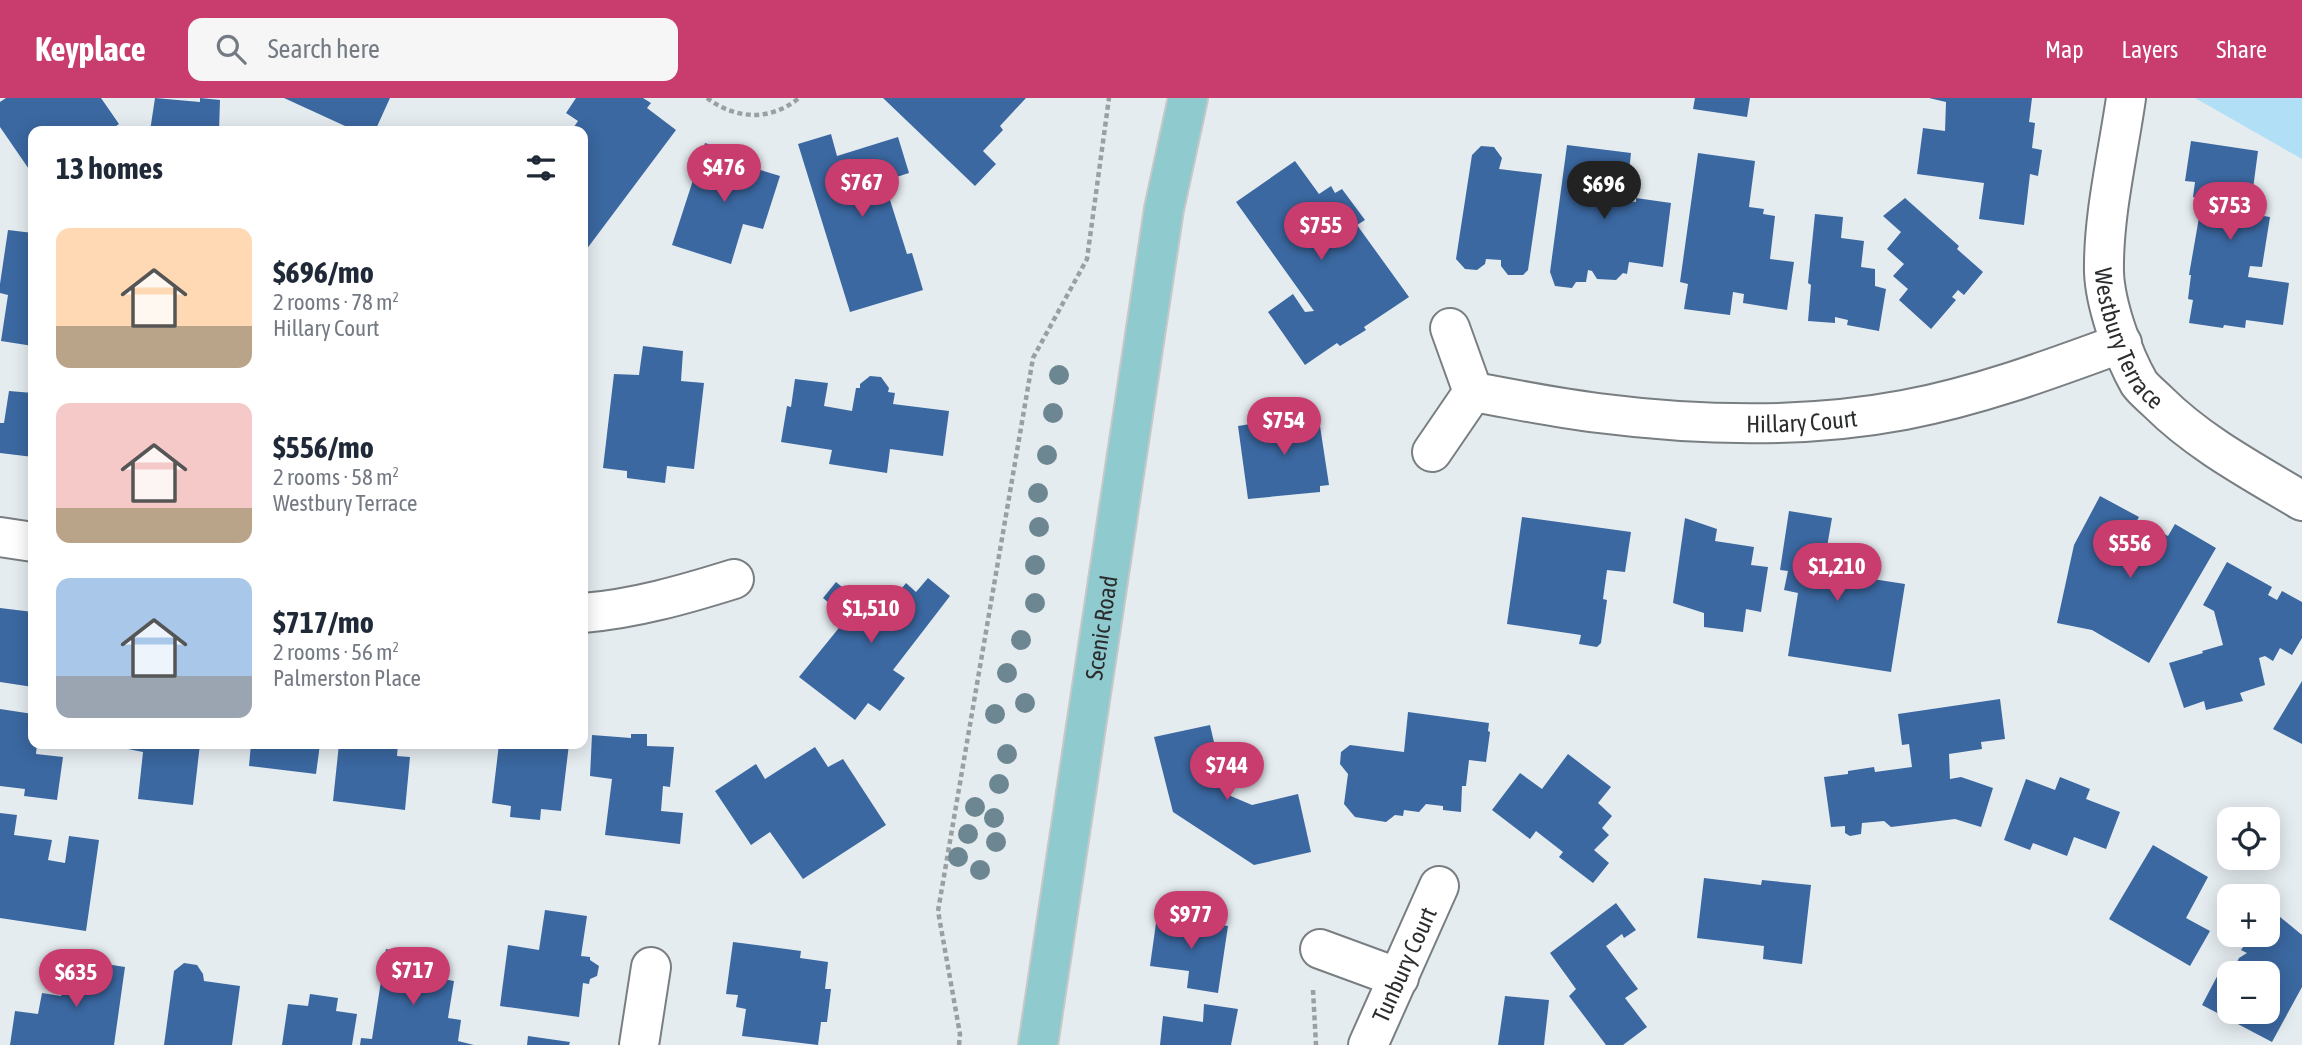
<!DOCTYPE html>
<html lang="en">
<head>
<meta charset="utf-8">
<style>
	body { margin:0; font-family:"Asap Condensed",sans-serif; background:#f6f6f7; color:#1f2937; height:100vh; display:flex; flex-direction:column; font-size:26px; white-space:nowrap }
	* { box-sizing:border-box; margin:0 }
	p { font-size:23px; color:#747a83 }
	.icon { flex:none; width:38px; height:38px; fill:none; stroke:currentColor; stroke-width:2; stroke-linecap:round; stroke-linejoin:round }
	.map { position:relative; flex:1; overflow:hidden }
	.side { position:absolute; left:28px; top:28px; width:560px; height:623px; display:flex; flex-direction:column; background:#fff; border-radius:14px; box-shadow:0 4px 18px #0003 }
	.side>* { flex:none }
	.controls { position:absolute; left:2217px; top:709px; display:grid; gap:14px }
	.controls a { display:grid; place-items:center; width:63px; height:63px; border-radius:14px; background:#fff; box-shadow:0 4px 18px #0003; font-size:35px }
	.price { position:absolute; translate:-50% -60px; padding:0 16px; border-radius:24px; background:#c83c6e; color:#fff; font-size:23px; line-height:46px; filter:drop-shadow(0 2px 4px #0008) }
	.price::after { content:''; position:absolute; left:50%; top:42px; width:21px; height:16px; margin-left:-10px; background:inherit; clip-path:polygon(0 0,100% 0,50% 100%) }
	.price.current { background:#222; color:#fff }
	ul { padding:0; list-style:none }
	li { display:flex; align-items:center; gap:21px; height:175px; padding:0 28px }
	li span { display:grid; place-items:center; flex:none; width:196px; height:140px; border-radius:14px; color:#555 }
	li>.icon { margin-inline-start:auto }
	span .icon { width:84px; height:84px; fill:#fffc; stroke-width:1 }
	li b { font-size:30px }
	h2 { display:flex; justify-content:space-between; align-items:center; height:84px; padding:0 28px; font-size:30px }
	header { display:flex; align-items:center; gap:42px; box-sizing:border-box; height:98px; padding:0 35px; background:#c83c6e; color:#fff }
	header strong { font-size:33px }
	nav { display:flex; gap:38px; margin-inline-start:auto; font-size:24px }
	.search { width:490px; height:63px; background:#f6f6f7; display:flex; align-items:center; gap:18px; box-sizing:border-box; padding:0 24px; border-radius:14px; color:#747a83; font-size:26px }
	.map>svg:first-child { display:block }
	.green { fill:#b0dff6 }
	.building { fill:#3b68a1; fill-rule:evenodd }
	.lines { fill:none; stroke-linecap:round; stroke-linejoin:round }
	.minor-casing { stroke:#787e81; stroke-width:42 }
	.major-casing { stroke:#c8c8c9; stroke-width:42 }
	.path { stroke:#9a9fa2; stroke-width:4.5; stroke-dasharray:5 3.5; stroke-linecap:butt }
	.minor { stroke:#fff; stroke-width:38 }
	.major { stroke:#8fcace; stroke-width:38 }
	.tree { fill:#6d8792 }
	.labels { text-anchor:middle; dominant-baseline:central; stroke-width:7; stroke-linejoin:round; paint-order:stroke }
	.street-label { font-size:24px; fill:#2a2c2e; stroke:#f3fafd }
</style>
</head>
<body>
<header>
<strong>Keyplace</strong>
<div class="search"><svg class="icon" aria-label="search" viewBox="0 0 24 24"><circle cx="10" cy="10" r="6"/><path d="M15 15l6 6"/></svg>Search here</div>
<nav><a>Map</a><a>Layers</a><a>Share</a></nav>
</header>
<div class="map">
<svg width="2302" height="947" viewBox="0 0 2302 947">
	<rect width="100%" height="100%" fill="#e5ecf0"/>
	<!-- green -->
	<path class="green" d="M2195,0H2302V61Z"/>
	<!-- building -->
	<g class="building">
		<path d="M6,0H101L119,26L109,33H33V77L0,29V4Z"/>
		<path d="M155,0L200,4V0L220,2L219,33H150Z"/>
		<path d="M284,0H390L375,33H356Z"/>
		<path d="M576,0H643L651,5L647,10L676,32L583,156V33H571L578,23L566,15Z"/>
		<path d="M883,0H1026L1000,28L1003,32L983,53L996,66L975,88Z"/>
		<path d="M1695,0H1750L1747,19L1693,11Z"/>
		<path d="M1929,0H2032L2029,24L2035,25L2032,50L2042,52L2038,78L2030,76L2024,127L1979,121L1984,85L1917,76L1923,30L1945,33L1946,4Z"/>
		<path d="M831,36L837,58L898,39L909,75L884,83L907,156L912,155L923,192L850,214L798,46Z"/>
		<path d="M2191,43L2258,53L2253,91L2260,92L2257,117L2270,119L2262,169L2250,168L2248,179L2289,185L2283,227L2246,222L2245,230L2224,227L2223,230L2189,225L2193,202L2188,201L2191,177H2189L2201,108H2203L2204,101L2193,99L2195,84L2185,83Z"/>
		<path d="M705,45L746,58L744,67L780,78L763,131L743,126L731,166L672,147Z"/>
		<path d="M1567,47L1631,55L1628,83L1619,82L1616,101L1636,104V100L1671,105L1663,169L1629,164L1627,176L1623,175L1616,182L1597,181L1592,173L1588,172L1586,184H1576L1572,190L1555,188L1550,174Z"/>
		<path d="M1481,48L1494,49L1502,60L1499,71L1542,76L1528,172L1523,177H1508L1501,168V162L1486,161L1485,166L1477,172L1465,171L1456,161L1472,57Z"/>
		<path d="M1698,55L1755,63L1749,109L1764,111L1763,116L1775,118L1770,161L1794,164L1787,212L1743,205L1744,196L1733,194L1730,217L1684,211L1688,186L1680,184Z"/>
		<path d="M1295,63L1319,96L1331,88L1335,95L1342,91L1365,122L1357,127L1409,199L1364,229L1366,232L1340,248L1337,245L1305,267L1268,214L1293,196L1305,214L1314,213L1236,104Z"/>
		<path d="M1905,100L1959,148L1957,151L1983,174L1964,197L1958,192L1952,199L1956,202L1931,231L1899,202L1908,191L1893,178L1904,166L1887,151L1901,134L1883,118Z"/>
		<path d="M1815,116L1843,119L1841,140L1864,143L1861,169L1875,171V188L1886,191L1879,233L1847,227L1848,222L1835,219V225L1808,223L1811,187L1808,185Z"/>
		<path d="M8,132L33,135V248L1,243L8,197L0,195V186Z"/>
		<path d="M643,248L683,253L681,283L704,285L694,371L667,368L665,385L627,380V373L603,370L614,276L639,277Z"/>
		<path d="M870,278L881,279L889,290L888,294L895,295L893,306L949,313L943,358L890,351L887,375L829,366L832,352L781,344L787,308L791,309L795,281L828,285L824,308L852,313L856,290H860V286Z"/>
		<path d="M9,293L33,295V359L0,355V325H4Z"/>
		<path d="M1318,315L1329,387L1320,388V394L1248,401L1238,328Z"/>
		<path d="M2100,398L2139,419L2129,437L2149,448L2158,433L2168,438L2175,426L2216,450L2149,565L2092,532L2057,525L2074,447Z"/>
		<path d="M1789,413L1832,420L1823,472L1852,477L1851,485L1865,487L1866,480L1905,486L1891,574L1788,558L1798,495L1784,492L1788,473L1780,472Z"/>
		<path d="M1522,419L1631,434L1625,474L1607,472L1603,501L1607,502L1601,545L1597,549L1579,546L1581,537L1507,526Z"/>
		<path d="M1685,420L1717,431L1715,443L1754,449L1751,467L1768,469L1761,514L1746,511L1743,534L1704,529V515L1673,505Z"/>
		<path d="M2227,464L2272,489L2268,497L2277,502L2282,493L2302,504V540L2292,557L2280,550L2273,563L2265,558L2259,560L2265,587L2240,595L2243,603L2206,612L2204,603L2184,610L2169,565L2203,555L2202,553L2223,547L2214,513L2203,507Z"/>
		<path d="M928,480L950,498L893,572L905,580L880,613L868,605L855,622L799,579L847,520L823,500L836,484L864,507L880,487L895,499L906,485L916,494Z"/>
		<path d="M0,510L33,514V589L0,584Z"/>
		<path d="M2302,583V646L2273,631Z"/>
		<path d="M2000,601L2005,641L1981,644L1982,651L1949,656L1950,681L1961,679L1993,690L1981,729L1955,721L1891,729L1884,723L1862,725L1861,736L1850,738L1845,735V728L1831,729L1824,679L1848,676V673L1874,669L1875,674L1912,669L1909,646L1902,647L1898,616Z"/>
		<path d="M0,611L33,616V646H37L36,656L63,659L57,702L24,698L25,691L0,688Z"/>
		<path d="M1408,614L1489,625L1488,633L1490,634L1486,664L1469,662L1466,688H1462L1461,714L1443,712V708L1426,706L1419,714L1404,712L1403,718L1395,717L1386,724L1355,719L1344,706L1348,676L1340,666L1341,654L1350,647L1404,654Z"/>
		<path d="M1210,627L1226,696L1252,707L1298,696L1311,754L1254,767L1173,714L1154,639Z"/>
		<path d="M631,636H647V648L674,649L670,689L663,688L661,713L683,715L680,746L605,737L612,681L590,678L592,637L631,640Z"/>
		<path d="M128,646H200L193,707L138,701L143,654L128,651Z"/>
		<path d="M251,646H320L316,676L249,668Z"/>
		<path d="M339,646H398L397,658L410,659L405,712L333,703Z"/>
		<path d="M499,646H569L561,713L541,711L540,722L510,719L511,708L492,705Z"/>
		<path d="M815,649L828,669L843,661L886,727L803,781L770,734L751,747L715,693L756,666L765,681Z"/>
		<path d="M1568,656L1611,689L1598,705L1612,718L1602,730L1609,737L1594,752L1609,765L1593,785L1559,759L1563,754L1536,733L1530,741L1492,712L1520,675L1542,691Z"/>
		<path d="M2060,679L2090,691L2086,701L2120,714L2106,751L2074,739L2067,758L2033,745L2030,752L2004,742L2026,681L2055,692Z"/>
		<path d="M0,715L17,717L14,737L52,742L48,762L65,765L69,738L99,742L86,833L0,820Z"/>
		<path d="M2153,747L2208,779L2186,820L2210,833L2190,868L2109,821Z"/>
		<path d="M1704,780L1761,787L1762,782L1811,787L1802,866L1763,861L1764,848L1697,840Z"/>
		<path d="M1616,805L1636,832L1624,840L1622,836L1606,848L1638,891L1625,900L1647,929L1623,947H1606L1569,898L1576,891L1550,855Z"/>
		<path d="M2268,809L2302,837V889L2272,944L2234,924L2228,925L2227,920L2202,907L2222,869L2232,874L2239,860L2247,855L2241,852L2248,842L2240,836H2268ZM2230,875H2268V914H2230Z"/>
		<path d="M545,812L587,818L581,858L590,859V862L599,868L597,878L590,881L589,886L583,885L579,919L500,908L508,847L539,852Z"/>
		<path d="M1157,818L1228,828L1218,895L1187,890L1189,873L1150,868Z"/>
		<path d="M733,844L801,853L800,860L828,864L825,891H831L827,924H821L818,947L742,938L746,911L736,909L738,897L726,896Z"/>
		<path d="M386,851L417,857L414,876L454,883L448,920L461,922L458,943L474,947H360L361,940L372,941Z"/>
		<path d="M67,860L125,869L114,947H10L15,913L38,916L42,895L61,898Z"/>
		<path d="M184,865L197,867L203,876L204,883L240,888L232,947H164L174,873Z"/>
		<path d="M310,896L338,900L336,913L357,916L352,947H282L288,906L308,908Z"/>
		<path d="M1505,898L1549,902L1544,947H1498Z"/>
		<path d="M1204,906L1238,911L1231,947H1160L1163,918L1203,924Z"/>
		<path d="M528,938L570,944L569,947H527Z"/>
	</g>
	<g class="lines">
		<!-- minor casing -->
		<g class="minor-casing">
			<g id="minor">
				<path id="s1" d="M2126,0C2118,56 2103,118 2104,174C2105,206 2123,257 2139,285C2144,292 2152,298 2158,304C2199,345 2252,373 2302,403"/>
				<path d="M1450,230L1473,294"/>
				<path id="s2" d="M1473,294C1514,301 1556,310 1598,315C1700,328 1803,331 1904,312C1979,298 2051,271 2122,245"/>
				<path d="M1432,354L1473,294"/>
				<path d="M0,439L33,444"/>
				<path d="M583,515C634,511 686,496 734,481"/>
				<path d="M1320,851L1399,880"/>
				<path d="M639,947L651,869"/>
				<path id="s3" d="M1368,947L1439,788"/>
			</g>
		</g>
		<!-- major casing -->
		<g class="major-casing">
			<g id="major">
				<path id="s4" d="M1038,947L1164,111L1188,0"/>
			</g>
		</g>
		<!-- path -->
		<g class="path">
			<path d="M707,0C736,22 771,23 799,0"/>
			<path d="M1313,892L1316,947"/>
			<path d="M959,947L960,936L938,813L1033,260L1087,161L1109,0"/>
		</g>
		<!-- minor -->
		<use href="#minor" class="minor"/>
		<!-- major -->
		<use href="#major" class="major"/>
	</g>
	<!-- trees -->
	<g class="tree">
		<circle cx="1059" cy="277" r="10"/>
		<circle cx="1053" cy="315" r="10"/>
		<circle cx="1047" cy="357" r="10"/>
		<circle cx="1038" cy="395" r="10"/>
		<circle cx="1039" cy="429" r="10"/>
		<circle cx="1035" cy="467" r="10"/>
		<circle cx="1035" cy="505" r="10"/>
		<circle cx="1021" cy="542" r="10"/>
		<circle cx="1007" cy="575" r="10"/>
		<circle cx="1025" cy="605" r="10"/>
		<circle cx="995" cy="616" r="10"/>
		<circle cx="1007" cy="656" r="10"/>
		<circle cx="999" cy="686" r="10"/>
		<circle cx="975" cy="709" r="10"/>
		<circle cx="994" cy="720" r="10"/>
		<circle cx="968" cy="736" r="10"/>
		<circle cx="996" cy="744" r="10"/>
		<circle cx="958" cy="759" r="10"/>
		<circle cx="980" cy="772" r="10"/>
	</g>
	<g class="labels">
		<!-- street labels -->
		<g class="street-label">
			<text stroke="none"><textPath href="#s1" startOffset="247">Westbury Terrace</textPath></text>
			<text stroke="none"><textPath href="#s2" startOffset="331">Hillary Court</textPath></text>
			<text stroke="none"><textPath href="#s4" startOffset="422">Scenic Road</textPath></text>
			<text stroke="none"><textPath href="#s3" startOffset="88">Tunbury Court</textPath></text>
		</g>
	</g>
</svg>
<div class="controls">
<a><svg class="icon" aria-label="locate" viewBox="0 0 24 24"><circle cx="12" cy="12" r="6"/><path d="M12 2v4M12 18v4M2 12h4M18 12h4"/></svg></a>
<a>+</a>
<a>−</a>
</div>
<b class="price" style="left:724px;top:106px">$476</b>
<b class="price" style="left:862px;top:121px">$767</b>
<b class="price current" style="left:1604px;top:123px">$696</b>
<b class="price" style="left:2230px;top:144px">$753</b>
<b class="price" style="left:1321px;top:164px">$755</b>
<b class="price" style="left:1284px;top:359px">$754</b>
<b class="price" style="left:2130px;top:482px">$556</b>
<b class="price" style="left:1837px;top:505px">$1,210</b>
<b class="price" style="left:871px;top:547px">$1,510</b>
<b class="price" style="left:1227px;top:704px">$744</b>
<b class="price" style="left:1191px;top:853px">$977</b>
<b class="price" style="left:413px;top:909px">$717</b>
<b class="price" style="left:76px;top:911px">$635</b>
<section class="side">
<h2>13 homes<svg class="icon" aria-label="filters" viewBox="0 0 24 24"><path d="M4 7h16M4 17h16"/><circle cx="9" cy="7" r="2"/><circle cx="15" cy="17" r="2"/></svg></h2>
<ul>
<li><span style="background:linear-gradient(#ffd9b3 70%,#b9a48a 0)"><svg class="icon" aria-label="home" viewBox="0 0 24 24"><path d="M3 11l9-7 9 7M6 9v11h12V9"/></svg></span><div><b>$696/mo</b><p>2 rooms · 78 m²</p><p>Hillary Court</p></div></li>
<li><span style="background:linear-gradient(#f6c9c9 75%,#b9a48a 0)"><svg class="icon" aria-label="home" viewBox="0 0 24 24"><path d="M3 11l9-7 9 7M6 9v11h12V9"/></svg></span><div><b>$556/mo</b><p>2 rooms · 58 m²</p><p>Westbury Terrace</p></div></li>
<li><span style="background:linear-gradient(#a9c7e8 70%,#9aa5b1 0)"><svg class="icon" aria-label="home" viewBox="0 0 24 24"><path d="M3 11l9-7 9 7M6 9v11h12V9"/></svg></span><div><b>$717/mo</b><p>2 rooms · 56 m²</p><p>Palmerston Place</p></div></li>
</ul>
</section>
</div>
</body>
</html>
